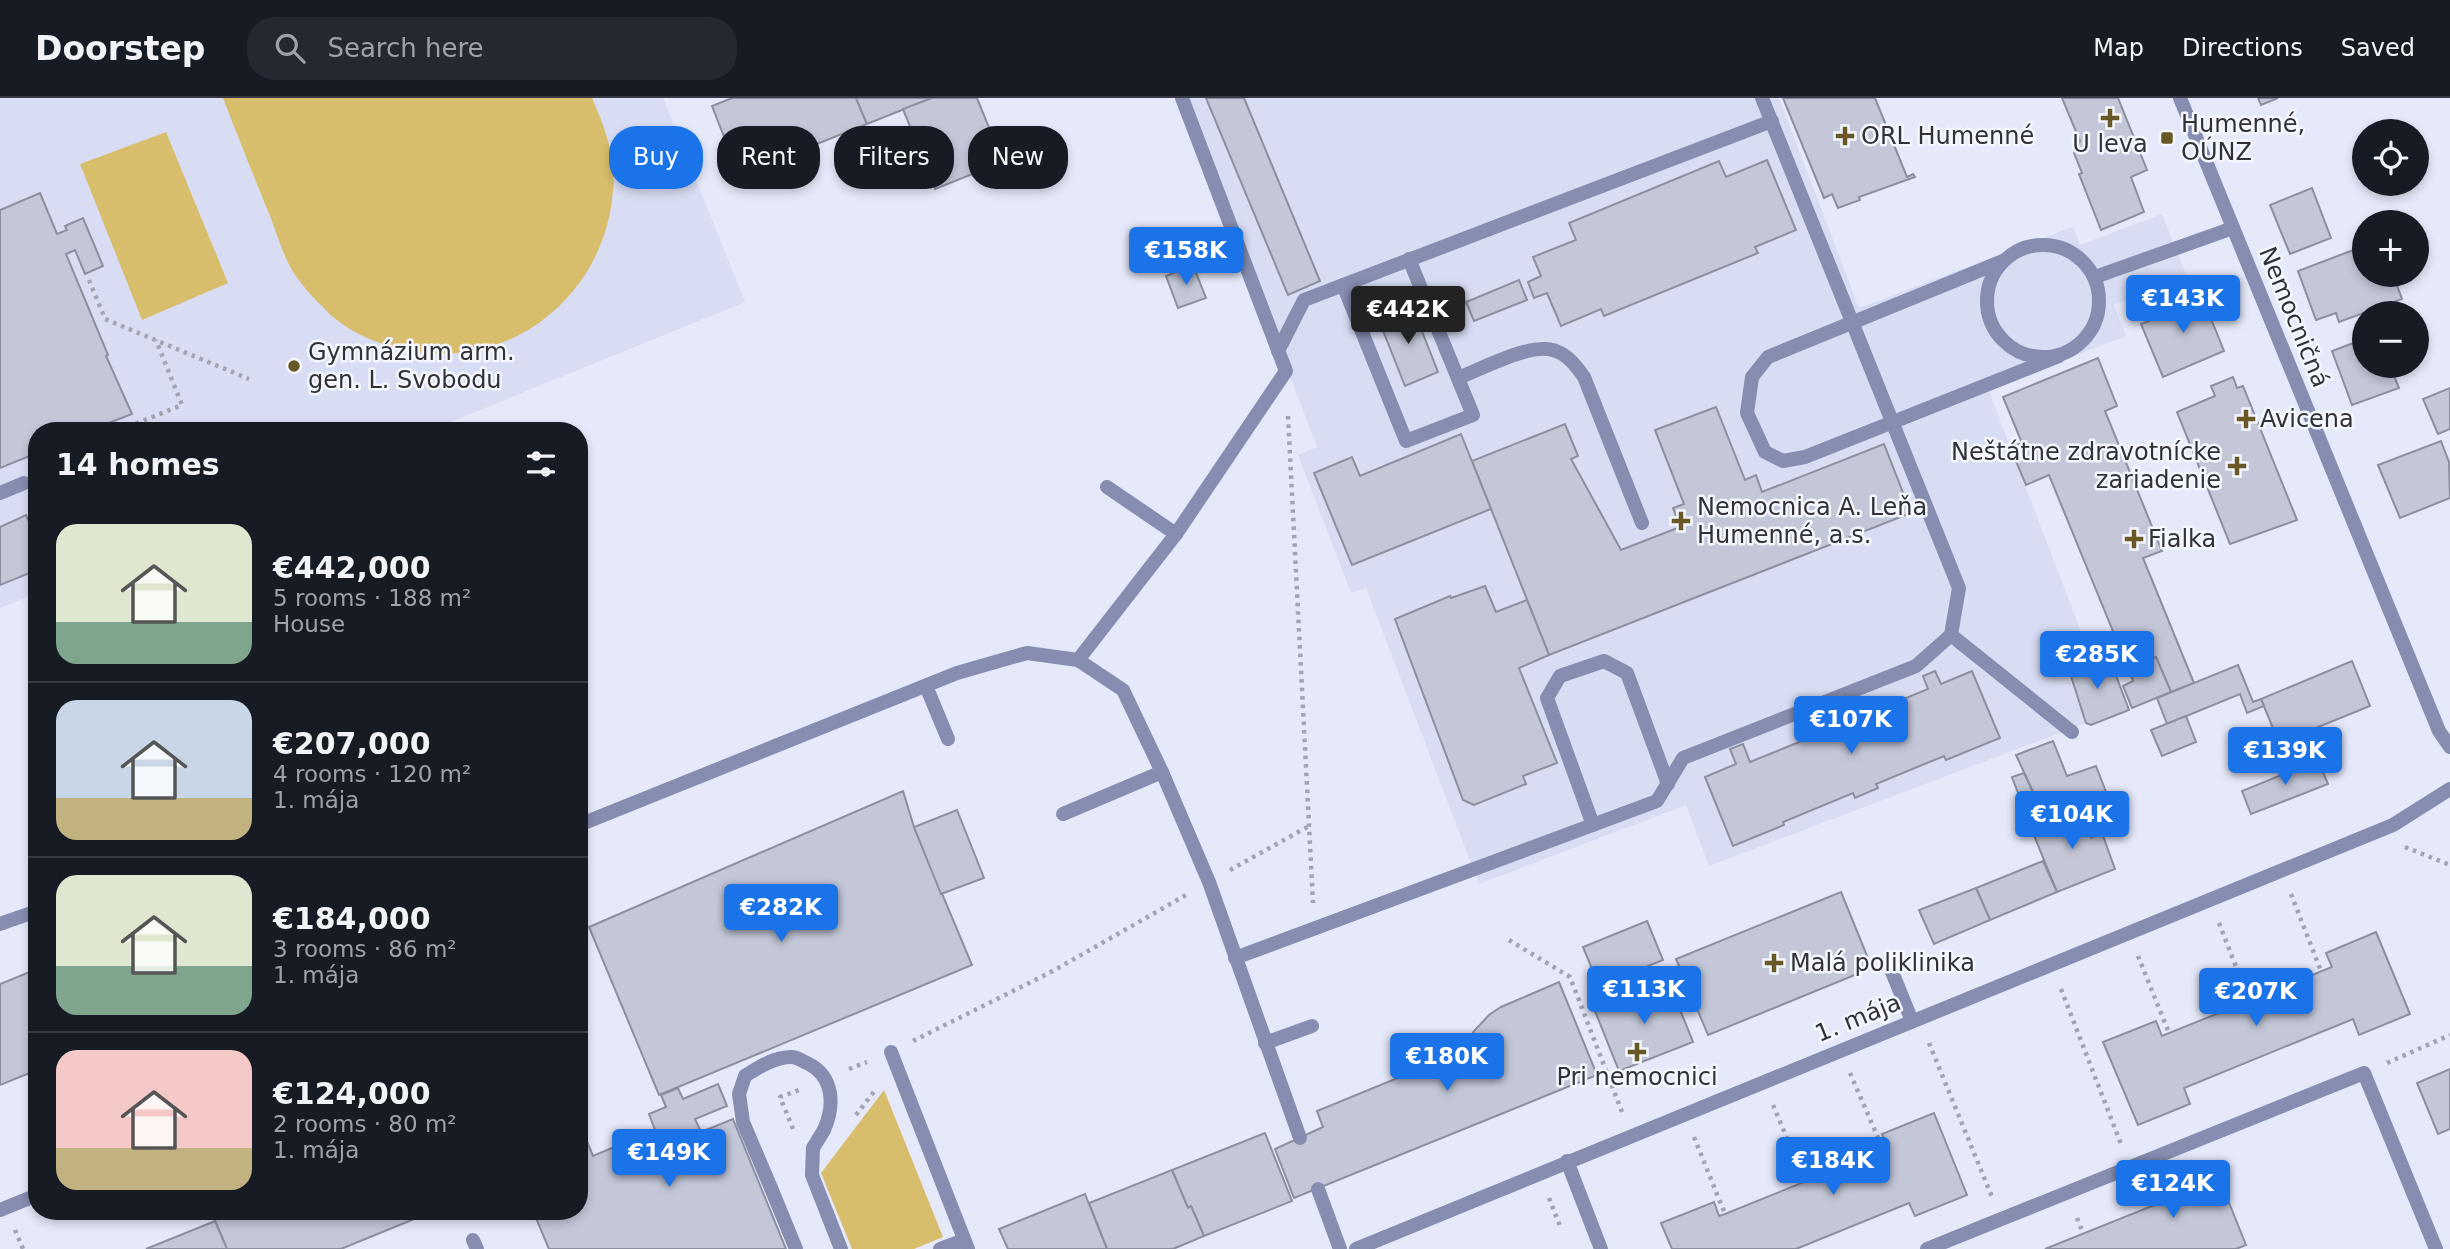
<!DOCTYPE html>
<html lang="en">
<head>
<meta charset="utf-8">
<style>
	body { margin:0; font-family:"DejaVu Sans",sans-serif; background:#242831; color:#f1f3f6; height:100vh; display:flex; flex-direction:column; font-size:26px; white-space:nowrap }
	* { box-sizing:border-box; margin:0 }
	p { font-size:23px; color:#9ea1a6 }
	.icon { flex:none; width:38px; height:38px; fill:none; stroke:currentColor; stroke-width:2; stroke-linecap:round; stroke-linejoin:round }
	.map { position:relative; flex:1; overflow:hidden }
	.panel { position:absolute; left:28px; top:324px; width:560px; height:798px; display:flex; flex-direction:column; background:#171b24; border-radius:28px; box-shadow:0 4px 10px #0003 }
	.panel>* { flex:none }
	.hud { position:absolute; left:609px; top:28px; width:665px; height:63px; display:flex; gap:14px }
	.fabs { position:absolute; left:2352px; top:21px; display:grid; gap:14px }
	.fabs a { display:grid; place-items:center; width:77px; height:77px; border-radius:50%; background:#171b24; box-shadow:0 4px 10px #0003; font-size:35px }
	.price { position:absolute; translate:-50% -60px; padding:0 16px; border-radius:7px; background:#1a73e8; color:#fff; font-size:23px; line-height:46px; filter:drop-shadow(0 2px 4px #0008) }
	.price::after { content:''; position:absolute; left:50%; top:42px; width:21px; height:16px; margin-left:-10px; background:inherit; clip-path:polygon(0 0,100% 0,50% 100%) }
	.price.current { background:#222; color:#fff }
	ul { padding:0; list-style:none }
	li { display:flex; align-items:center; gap:21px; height:175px; padding:0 28px }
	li+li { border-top:2px solid #363941 }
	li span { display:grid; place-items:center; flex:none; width:196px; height:140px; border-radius:21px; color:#555 }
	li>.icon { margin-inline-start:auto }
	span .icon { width:84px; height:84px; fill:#fffc; stroke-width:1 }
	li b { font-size:30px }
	h2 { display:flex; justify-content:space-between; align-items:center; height:84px; padding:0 28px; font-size:30px }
	.chip { padding:0 24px; border-radius:28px; background:#171b24; box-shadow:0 4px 10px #0003; font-size:24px; line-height:63px }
	.chip.current { background:#1a73e8; color:#fff }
	header { display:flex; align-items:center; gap:42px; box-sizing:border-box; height:98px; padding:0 35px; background:#171b24; border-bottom:2px solid #363941 }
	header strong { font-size:33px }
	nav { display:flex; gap:38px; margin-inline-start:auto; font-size:24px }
	.search { width:490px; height:63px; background:#242831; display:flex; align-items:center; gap:18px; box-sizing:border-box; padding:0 24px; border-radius:28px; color:#9ea1a6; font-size:26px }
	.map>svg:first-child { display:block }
	.built { fill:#d8ddf4 }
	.green { fill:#d8be6c }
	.building { fill:#c3c7d8; stroke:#8c8f9f; stroke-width:2 }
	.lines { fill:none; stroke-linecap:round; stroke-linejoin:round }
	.path { stroke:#a1a5b2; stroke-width:4.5; stroke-dasharray:3.5 5; stroke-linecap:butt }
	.lane { stroke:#878db1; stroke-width:14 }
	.street { stroke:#878db1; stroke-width:14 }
	.lane-bridge { stroke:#878db1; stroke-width:14 }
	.poi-dot { fill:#675825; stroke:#f5f7fe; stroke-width:2.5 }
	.labels { text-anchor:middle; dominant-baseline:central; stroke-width:5; stroke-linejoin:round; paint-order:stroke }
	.poi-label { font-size:24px; fill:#303238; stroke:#f5f7fe; text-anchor:start }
	.street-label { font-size:24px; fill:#303238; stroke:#f5f7fe }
</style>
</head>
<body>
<header>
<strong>Doorstep</strong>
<div class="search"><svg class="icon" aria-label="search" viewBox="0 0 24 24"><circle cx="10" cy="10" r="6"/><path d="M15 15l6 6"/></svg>Search here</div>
<nav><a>Map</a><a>Directions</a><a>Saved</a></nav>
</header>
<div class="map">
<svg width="2450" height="1151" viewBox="0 0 2450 1151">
	<rect width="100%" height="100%" fill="#e5e9fa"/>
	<!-- built -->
	<g class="built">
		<path d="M0,0H663L745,204L431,332H37V495L0,510Z"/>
		<path d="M1183,0H1779L1859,210L2073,129L2080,147L2162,116L2187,179L2114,207L2126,238L1988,291L2087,549L2061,559L2086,625L1709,768L1686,707L1479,786L1366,490L1351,495L1298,357L1317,349Z"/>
	</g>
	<!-- green -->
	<g class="green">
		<path d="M223,0H592C605,30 616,59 613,92C606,198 507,277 401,251C374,245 342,231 323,209C312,199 300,185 292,172C283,157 277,136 270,118C254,79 238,39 223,0Z"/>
		<path d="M166,34L228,185L142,222L80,66Z"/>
		<path d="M884,992L943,1139L914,1151H852L821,1075Z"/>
	</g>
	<!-- building -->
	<g class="building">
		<path d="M732,0H856L867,26L739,77L712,8Z"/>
		<path d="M856,0H932L867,26Z"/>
		<path d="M932,0H977L1003,64L935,91L903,11Z"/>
		<path d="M1206,0H1244L1320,183L1288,197Z"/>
		<path d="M1783,0H1875L1907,79L1913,76L1915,79L1859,99L1860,102L1838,110L1832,96L1824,100Z"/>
		<path d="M2062,0H2118L2147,72L2131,79L2144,114L2101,132L2079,76L2082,75L2074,55L2080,43Z"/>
		<path d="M2258,0H2278L2261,7Z"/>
		<path d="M1767,62L1796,132L1755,149L1758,155L1604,218L1601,211L1561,228L1547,195L1534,200L1528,184L1541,178L1533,159L1576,142L1569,125L1719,63L1726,79Z"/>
		<path d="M2312,90L2331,140L2290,156L2270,107Z"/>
		<path d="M40,95L57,136L67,132L65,128L83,120L103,168L85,176L75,152L66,156L108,257L106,258L132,316L91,332H37V355L0,370V112Z"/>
		<path d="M2364,148V177H2393L2402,201L2339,224L2336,215L2316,222L2298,173Z"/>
		<path d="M1193,167L1206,200L1178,210L1166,178Z"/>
		<path d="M1519,182L1527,202L1474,223L1466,204Z"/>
		<path d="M2199,191L2224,253L2163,279L2141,226L2182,210L2177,200Z"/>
		<path d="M1412,208L1438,274L1405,288L1378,220Z"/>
		<path d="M2364,241V268H2390L2399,290L2352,307L2332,253Z"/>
		<path d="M2098,260L2117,308L2105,313L2162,453L2143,460L2194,585L2171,594L2156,559L2128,570L2049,377L2026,387L2010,349L2022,345L2003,299Z"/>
		<path d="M2233,279L2237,290L2243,288L2297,422L2230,446L2177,314L2215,298L2211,288Z"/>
		<path d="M2450,290V331L2438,336L2423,301Z"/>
		<path d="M1716,309L1745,382L1756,377L1762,394L1884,346L1911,415L1549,557L1472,363L1565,326L1578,358L1571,361L1621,452L1680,429L1673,410L1684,406L1655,332Z"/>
		<path d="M1461,336L1491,411L1352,467L1314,375L1352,359L1360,378Z"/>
		<path d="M2441,343L2449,364L2450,400L2400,420L2378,367Z"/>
		<path d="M26,417L37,442V472L0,487V429Z"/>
		<path d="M1485,488L1496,514L1527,502L1549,557L1519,570L1557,665L1523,678L1526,686L1474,707L1463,702L1395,521L1450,498L1451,500Z"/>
		<path d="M2098,557L2106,578L2115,575L2129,612L2091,627L2086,625L2068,569Z"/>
		<path d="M2156,559L2171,594L2132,610L2123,588L2133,583L2128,570Z"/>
		<path d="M2352,563L2370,608L2279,645L2261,601Z"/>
		<path d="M2238,567L2253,604L2261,601L2264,608L2247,615L2240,596L2167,626L2157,600Z"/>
		<path d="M1935,573L1941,586L1972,573L2000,640L1946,662L1944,658L1876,686L1878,690L1855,700L1853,695L1783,724L1784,727L1733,748L1705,679L1736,666L1730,651L1743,646L1750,664L1814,638L1811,630L1860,610L1863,618L1928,591L1923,578Z"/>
		<path d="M2186,618L2196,644L2162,658L2151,632Z"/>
		<path d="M2053,643L2067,678L2096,668L2106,694V697L2046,722L2016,657Z"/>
		<path d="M2318,662L2328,686L2251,716L2242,693Z"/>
		<path d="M2024,675L2049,729L2033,735L2012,679Z"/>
		<path d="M903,693L914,729L972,867L659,997L589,829Z"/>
		<path d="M2079,709L2091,740L2102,735L2115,771L2057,794L2033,735L2049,729L2046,722Z"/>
		<path d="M957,712L984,780L941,796L914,729Z"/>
		<path d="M2043,763L2057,794L1990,822L1976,790Z"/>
		<path d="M1976,790L1990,822L1934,846L1919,812Z"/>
		<path d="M1841,794L1872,870L1708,937L1676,861Z"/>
		<path d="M1647,823L1663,862L1599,888L1583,849Z"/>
		<path d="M2376,834L2410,916L2359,937L2353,921L2184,990L2190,1006L2138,1027L2103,944L2156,923L2162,938L2332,869L2326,855Z"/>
		<path d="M37,871V972L0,987V886Z"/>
		<path d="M1559,884L1597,977L1294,1100L1275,1051L1323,1029L1317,1013L1461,954L1474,933L1489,917L1501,909Z"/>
		<path d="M1669,884L1693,944L1619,973L1595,913Z"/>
		<path d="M2450,971V1031L2438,1036L2417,985Z"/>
		<path d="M718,986L727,1008L695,1021L701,1034L733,1021L786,1151H549L533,1113H579V1044L586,1041L593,1058L655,1032L649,1016L666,1009L661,997L678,990L683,1001Z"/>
		<path d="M1934,1015L1967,1097L1915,1118L1909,1105L1796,1151H1672L1661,1125L1714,1104L1719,1118L1725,1116L1888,1050L1882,1036Z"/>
		<path d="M1265,1035L1292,1103L1204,1138L1191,1108L1188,1110L1172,1072Z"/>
		<path d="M2213,1065L2246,1147L2236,1151H2045L2167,1102L2161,1086Z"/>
		<path d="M1172,1072L1188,1110L1191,1108L1204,1138L1173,1151H1107L1089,1105Z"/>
		<path d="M1085,1096L1107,1151H1008L999,1131Z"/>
		<path d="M211,1113H422L424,1117L341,1151H227Z"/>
		<path d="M215,1123L227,1151H146Z"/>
	</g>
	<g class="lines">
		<!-- path -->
		<g class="path">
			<path d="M89,182L105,221L249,281"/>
			<path d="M1288,318L1313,805"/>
			<path d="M120,332L182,307L156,242"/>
			<path d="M2405,749L2450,767"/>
			<path d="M1230,772L1309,728"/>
			<path d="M2291,796L2321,873"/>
			<path d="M2219,825L2249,902"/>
			<path d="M1509,842L1570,879L1622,1014"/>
			<path d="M2138,858L2169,935"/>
			<path d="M2061,891L2121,1046"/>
			<path d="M913,943L1053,873L1186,797"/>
			<path d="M1929,945L1992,1099"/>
			<path d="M2387,965L2450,937"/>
			<path d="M849,971L867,964"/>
			<path d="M1850,975L1883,1051"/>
			<path d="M1773,1007L1805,1083"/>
			<path d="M856,1017L876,991"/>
			<path d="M793,1031L780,999L799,992"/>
			<path d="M1694,1039L1725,1116"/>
			<path d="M2153,1089L2160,1104"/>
			<path d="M1549,1100L1560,1128"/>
			<path d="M2077,1120L2083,1135"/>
			<path d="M15,1132L23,1151"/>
		</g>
		<!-- lane -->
		<g class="lane">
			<circle cx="2043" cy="203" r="56"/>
			<path d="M2003,163L1768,259L1752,279L1747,315L1765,354L1783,363L1805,359L2059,258"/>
			<path d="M2095,179L2233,130"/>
			<path d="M1343,187L1406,343L1473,317L1409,161"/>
			<path d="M1278,253L1304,202L1772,23"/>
			<path d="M1458,280C1482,271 1532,243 1556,253C1569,258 1576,268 1584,279L1642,425"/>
			<path d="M1107,389L1176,436"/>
			<path d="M0,395L24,385"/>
			<path d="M1951,537L2072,634"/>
			<path d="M1078,562L1176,436L1286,273L1182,0"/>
			<path d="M926,588L948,641"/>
			<path d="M1063,716L1162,674"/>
			<path d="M579,727L957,575L1027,555L1078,562L1123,592L1162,674L1209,784L1300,1040"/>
			<path d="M1593,727L1547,600L1560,578L1604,563L1627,575L1668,686"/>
			<path d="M0,826L37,813"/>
			<path d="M1235,860L1657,703L1683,660L1916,568L1951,537L1959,490L1762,0"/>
			<path d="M1888,864L1912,923"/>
			<path d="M1265,945L1312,928"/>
			<path d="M891,954L968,1151"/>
			<path d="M824,1032L813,1050L812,1077L841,1151"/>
			<path d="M771,1090L796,1151"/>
			<path d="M1318,1091L1340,1151"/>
			<path d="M0,1112L37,1097"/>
			<path d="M473,1142L477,1151"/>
			<path d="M940,1151L964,1142"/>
			<path d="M1927,1151L2364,975L2436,1151"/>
		</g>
		<!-- street -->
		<g class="street">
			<path d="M2180,0L2439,633L2450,649"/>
			<path d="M1567,1063L1601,1151"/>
			<path d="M1356,1151L2393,727L2450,691"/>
		</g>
		<!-- lane-bridge -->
		<path class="lane-bridge" d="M771,1090L743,1024L739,996L745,978C759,969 774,959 792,959C797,959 802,963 807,965C834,978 835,1007 824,1032"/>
	</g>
	<!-- markers -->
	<g class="poi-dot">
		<path d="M2106.5 9.5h7v7h7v7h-7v7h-7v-7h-7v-7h7z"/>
		<path d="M1841.5 27.5h7v7h7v7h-7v7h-7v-7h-7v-7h7z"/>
		<rect x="2160" y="33" width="14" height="14" rx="3.5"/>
		<circle cx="294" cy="268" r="7"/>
		<path d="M2242.5 310.5h7v7h7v7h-7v7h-7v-7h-7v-7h7z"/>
		<path d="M2233.5 357.5h7v7h7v7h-7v7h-7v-7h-7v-7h7z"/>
		<path d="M1677.5 412.5h7v7h7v7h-7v7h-7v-7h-7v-7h7z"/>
		<path d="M2130.5 430.5h7v7h7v7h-7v7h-7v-7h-7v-7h7z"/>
		<path d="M1770.5 854.5h7v7h7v7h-7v7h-7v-7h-7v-7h7z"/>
		<path d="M1633.5 943.5h7v7h7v7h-7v7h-7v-7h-7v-7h7z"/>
	</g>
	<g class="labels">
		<!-- poi labels -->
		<g class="poi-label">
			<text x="2181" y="26">Humenné,<tspan x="2181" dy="28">OÚNZ</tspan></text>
			<text x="1861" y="38">ORL Humenné</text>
			<text x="2110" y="46" text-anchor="middle">U leva</text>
			<text x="308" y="254">Gymnázium arm.<tspan x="308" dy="28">gen. L. Svobodu</tspan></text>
			<text x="2260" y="321">Avicena</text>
			<text x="2221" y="354" text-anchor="end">Neštátne zdravotnícke<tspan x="2221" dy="28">zariadenie</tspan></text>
			<text x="1697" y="409">Nemocnica A. Leňa<tspan x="1697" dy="28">Humenné, a.s.</tspan></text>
			<text x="2148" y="441">Fialka</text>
			<text x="1790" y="865">Malá poliklinika</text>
			<text x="1637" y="979" text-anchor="middle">Pri nemocnici</text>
		</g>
		<!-- street labels -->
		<g class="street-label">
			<text transform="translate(2294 219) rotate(68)">Nemocničná</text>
			<text transform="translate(1858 920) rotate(-22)">1. mája</text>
		</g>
	</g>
</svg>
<div class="fabs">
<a><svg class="icon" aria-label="locate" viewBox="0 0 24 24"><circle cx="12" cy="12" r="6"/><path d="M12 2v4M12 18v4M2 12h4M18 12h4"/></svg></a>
<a>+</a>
<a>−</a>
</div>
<b class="price" style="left:1186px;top:189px">€158K</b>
<b class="price" style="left:2183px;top:237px">€143K</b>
<b class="price current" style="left:1408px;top:248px">€442K</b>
<b class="price" style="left:2097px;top:593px">€285K</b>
<b class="price" style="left:1851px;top:658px">€107K</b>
<b class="price" style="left:2285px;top:689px">€139K</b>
<b class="price" style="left:2072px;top:753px">€104K</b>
<b class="price" style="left:781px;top:846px">€282K</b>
<b class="price" style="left:1644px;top:928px">€113K</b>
<b class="price" style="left:2256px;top:930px">€207K</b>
<b class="price" style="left:1447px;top:995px">€180K</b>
<b class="price" style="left:669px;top:1091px">€149K</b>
<b class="price" style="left:1833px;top:1099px">€184K</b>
<b class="price" style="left:2173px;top:1122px">€124K</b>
<div class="hud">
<a class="chip current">Buy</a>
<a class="chip">Rent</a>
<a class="chip">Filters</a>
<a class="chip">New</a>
</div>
<section class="panel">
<h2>14 homes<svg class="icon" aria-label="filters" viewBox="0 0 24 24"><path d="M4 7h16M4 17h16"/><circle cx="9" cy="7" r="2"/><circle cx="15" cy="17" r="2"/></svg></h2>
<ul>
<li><span style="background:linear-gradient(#dfe7d0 70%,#7fa58c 0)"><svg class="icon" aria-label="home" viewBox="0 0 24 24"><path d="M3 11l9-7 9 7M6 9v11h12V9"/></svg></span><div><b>€442,000</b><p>5 rooms · 188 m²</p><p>House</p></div></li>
<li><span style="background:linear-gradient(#c9d6e8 70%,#c2b280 0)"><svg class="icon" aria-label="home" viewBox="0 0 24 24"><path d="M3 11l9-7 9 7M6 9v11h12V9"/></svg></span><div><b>€207,000</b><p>4 rooms · 120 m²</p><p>1. mája</p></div></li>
<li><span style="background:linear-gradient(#dfe7d0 65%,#7fa58c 0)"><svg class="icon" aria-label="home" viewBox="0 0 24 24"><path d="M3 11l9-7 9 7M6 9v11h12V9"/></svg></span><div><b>€184,000</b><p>3 rooms · 86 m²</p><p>1. mája</p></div></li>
<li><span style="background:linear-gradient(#f6c9c9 70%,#c2b280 0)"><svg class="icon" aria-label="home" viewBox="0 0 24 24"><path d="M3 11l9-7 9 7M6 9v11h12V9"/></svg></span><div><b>€124,000</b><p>2 rooms · 80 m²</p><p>1. mája</p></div></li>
</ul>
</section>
</div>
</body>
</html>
